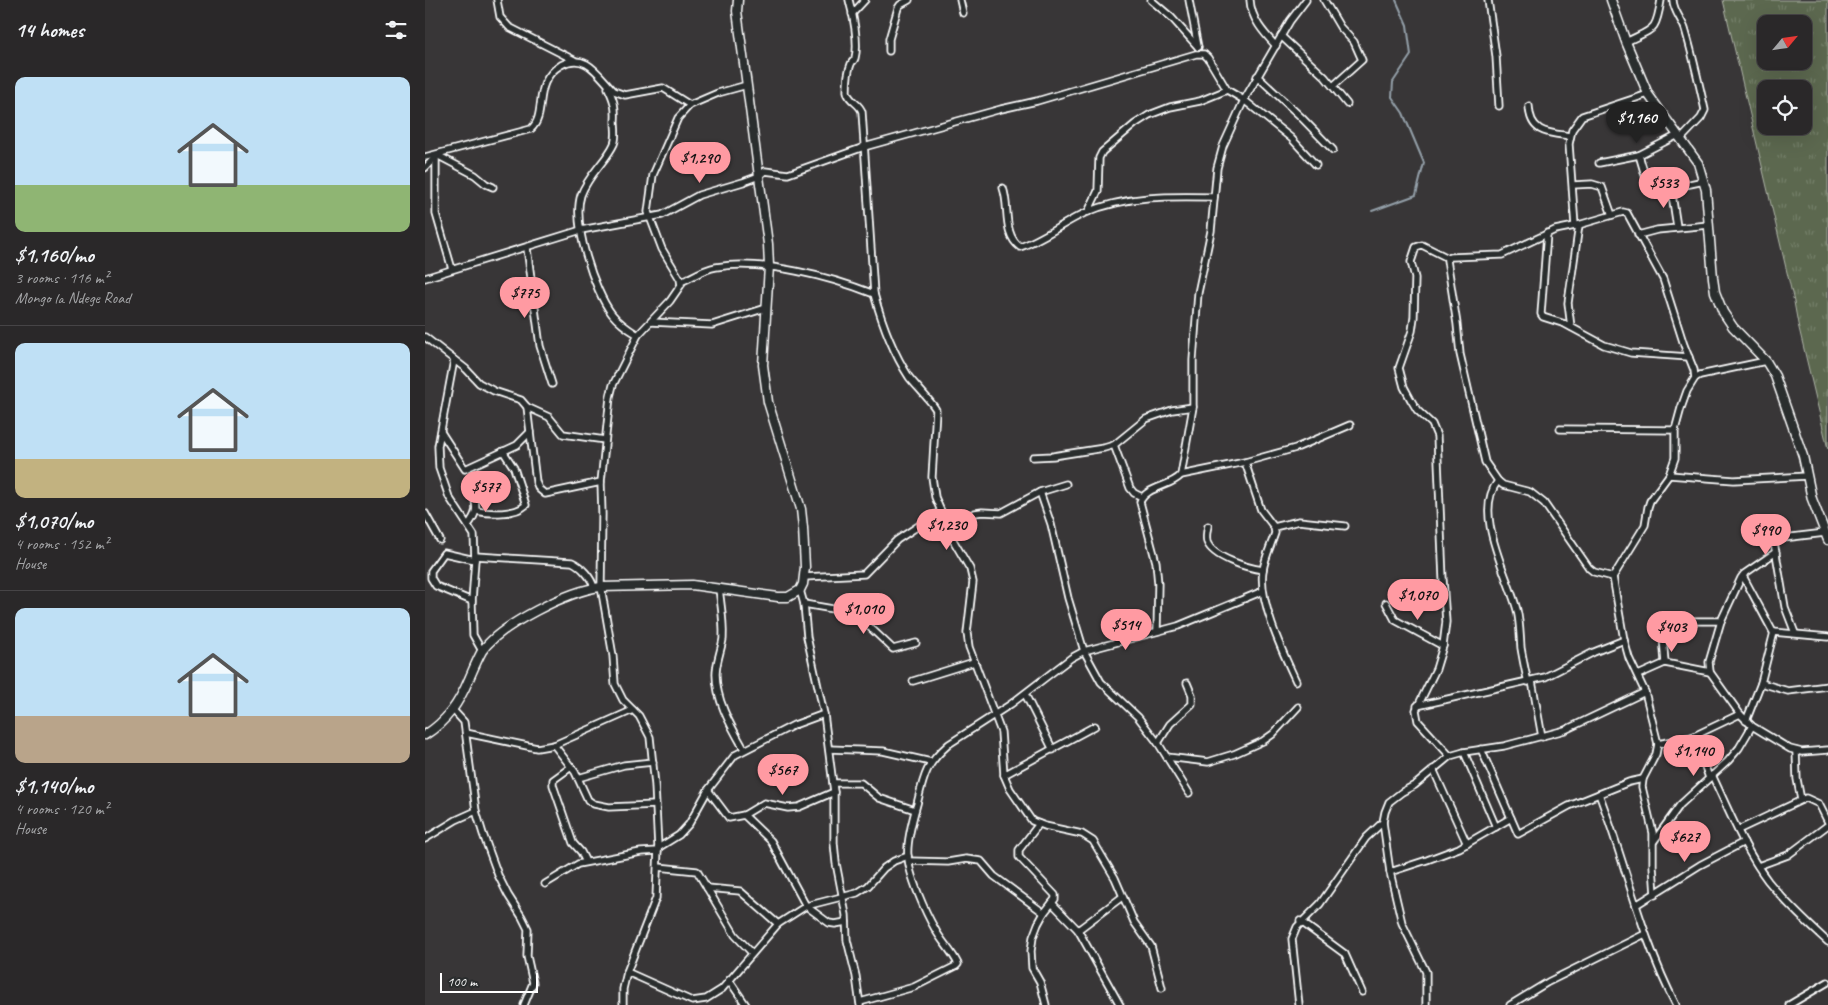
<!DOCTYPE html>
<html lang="en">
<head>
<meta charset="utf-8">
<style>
	body { margin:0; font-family:Caveat,sans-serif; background:#363435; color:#f1f3f6; height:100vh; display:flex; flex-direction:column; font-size:19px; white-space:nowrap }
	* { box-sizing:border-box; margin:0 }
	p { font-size:16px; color:#a5a6a8 }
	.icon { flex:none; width:28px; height:28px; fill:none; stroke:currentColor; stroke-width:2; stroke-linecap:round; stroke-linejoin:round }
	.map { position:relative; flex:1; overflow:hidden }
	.details { display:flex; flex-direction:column; background:#2a2829; width:425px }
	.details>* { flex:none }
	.needle { width:32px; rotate:61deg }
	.fabs { position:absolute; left:1332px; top:15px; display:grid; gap:10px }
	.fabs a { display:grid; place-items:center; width:55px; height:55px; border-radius:10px; background:#2a2829; box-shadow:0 5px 20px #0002,0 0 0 1px #464446; font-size:25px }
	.scale { position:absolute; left:15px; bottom:12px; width:98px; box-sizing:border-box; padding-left:5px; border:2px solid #fff; border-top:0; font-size:14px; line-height:18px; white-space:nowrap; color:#fff; -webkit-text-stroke:4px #2a2d2e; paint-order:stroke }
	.price { position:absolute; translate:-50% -42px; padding:0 11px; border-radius:18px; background:#ff9aa2; color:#111; font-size:16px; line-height:32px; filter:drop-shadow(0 1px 2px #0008) }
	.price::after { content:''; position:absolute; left:50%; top:30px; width:15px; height:11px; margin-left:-8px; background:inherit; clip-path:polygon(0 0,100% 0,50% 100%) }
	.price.on { background:#222; color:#fff }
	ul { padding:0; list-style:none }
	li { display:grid; align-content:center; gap:10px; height:265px; padding:0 15px }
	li+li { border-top:1px solid #464446 }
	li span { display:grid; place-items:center; height:155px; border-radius:10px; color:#555 }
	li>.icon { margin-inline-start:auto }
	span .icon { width:90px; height:90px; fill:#fffc; stroke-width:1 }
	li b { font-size:21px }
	h2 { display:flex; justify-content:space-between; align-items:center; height:60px; padding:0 15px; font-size:21px }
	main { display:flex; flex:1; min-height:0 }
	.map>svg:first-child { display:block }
	.grass { fill:url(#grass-tufts); stroke:#aeb4a7; fill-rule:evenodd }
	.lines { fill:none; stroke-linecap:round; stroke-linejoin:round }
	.stream { stroke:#94a0a9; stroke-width:2 }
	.street-casing { stroke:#fff; stroke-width:9 }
	.secondary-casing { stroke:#fff; stroke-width:11 }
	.street { stroke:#2a2d2e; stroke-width:5.5 }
	.secondary { stroke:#2a2d2e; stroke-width:8 }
</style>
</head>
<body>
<main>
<section class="details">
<h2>14 homes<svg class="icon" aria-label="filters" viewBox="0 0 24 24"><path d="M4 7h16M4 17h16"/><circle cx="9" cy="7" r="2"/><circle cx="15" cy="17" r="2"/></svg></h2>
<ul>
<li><span style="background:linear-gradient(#bfe0f5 70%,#8fb573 0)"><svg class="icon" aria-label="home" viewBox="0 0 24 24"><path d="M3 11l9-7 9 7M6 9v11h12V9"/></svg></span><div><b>$1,160/mo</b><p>3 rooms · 116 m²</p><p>Mongo la Ndege Road</p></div></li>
<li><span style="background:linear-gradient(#bfe0f5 75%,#c2b280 0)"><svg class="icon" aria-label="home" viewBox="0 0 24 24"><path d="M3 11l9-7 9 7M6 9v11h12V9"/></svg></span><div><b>$1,070/mo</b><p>4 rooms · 152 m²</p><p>House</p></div></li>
<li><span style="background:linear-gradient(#bfe0f5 70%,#b9a48a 0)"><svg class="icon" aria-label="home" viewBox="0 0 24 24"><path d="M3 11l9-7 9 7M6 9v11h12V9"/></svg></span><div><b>$1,140/mo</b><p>4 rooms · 120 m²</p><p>House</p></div></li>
</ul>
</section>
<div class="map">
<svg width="1403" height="1005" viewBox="0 0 1403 1005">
	<defs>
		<pattern id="grass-tufts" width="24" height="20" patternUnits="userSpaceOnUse" patternTransform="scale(1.25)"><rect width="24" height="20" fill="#5c684f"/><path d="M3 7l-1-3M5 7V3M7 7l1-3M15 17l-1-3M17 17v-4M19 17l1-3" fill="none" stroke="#747f69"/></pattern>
	</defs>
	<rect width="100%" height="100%" fill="#383637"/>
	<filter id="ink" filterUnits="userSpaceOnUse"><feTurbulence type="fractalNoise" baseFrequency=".02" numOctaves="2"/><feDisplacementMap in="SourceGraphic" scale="10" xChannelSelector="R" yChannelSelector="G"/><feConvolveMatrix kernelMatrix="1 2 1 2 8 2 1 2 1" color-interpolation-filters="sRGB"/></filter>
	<g filter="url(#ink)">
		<!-- grass -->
		<path class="grass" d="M1298,0H1403V449L1373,324L1369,302ZM1341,24H1379V61H1341ZM1341,89H1379V126H1341Z"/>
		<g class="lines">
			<!-- stream -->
			<path class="stream" d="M947,211L991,195L999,163L978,113L967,97L968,82L986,55L982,25L971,0"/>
			<!-- street casing -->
			<g class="street-casing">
				<g id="street">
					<path d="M72,0L75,17L84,27L149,60"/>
					<path d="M424,0C428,14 434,43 430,58C428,64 429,58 426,64C423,71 422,83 422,91C423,101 435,103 437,112L449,294C457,323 467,351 484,377C490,385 508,403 511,410L507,477L510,497L528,540L545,569L548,582L542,633L544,647L576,732L579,775L585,789L607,821L620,826L657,834L668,841L690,878L709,922L726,946L737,988"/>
					<path d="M535,0L538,13"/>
					<path d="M726,0L746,17L773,47"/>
					<path d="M764,0L773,47"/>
					<path d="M825,0C826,19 839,33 851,46"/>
					<path d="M899,0L915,27L929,42L937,60L908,86"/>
					<path d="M1063,0L1071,56L1074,106"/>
					<path d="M1248,0C1248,10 1257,20 1260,29C1268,56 1274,83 1280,110L1276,118L1256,139"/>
					<path d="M427,14L440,0"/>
					<path d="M856,36L900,77L922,104"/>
					<path d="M1201,42C1229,28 1231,32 1236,0"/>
					<path d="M464,51V39L473,8L475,5L484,0"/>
					<path d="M832,76L875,116L908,150"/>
					<path d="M183,88C189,100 191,108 190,121C190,128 192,137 189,144C182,160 163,175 156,195C147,223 169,291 187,314C194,323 203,329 213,335"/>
					<path d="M1104,106C1105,133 1123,133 1145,136"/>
					<path d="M12,155L50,175L61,184L68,187"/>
					<path d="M1214,155L1222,182L1227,192L1279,181"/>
					<path d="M0,157L106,129C123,114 106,83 136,65C161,51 174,76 189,91L200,95L238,88L265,105"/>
					<path d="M11,157V214L27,269"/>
					<path d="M1174,163L1214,155L1253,135"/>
					<path d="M0,168L12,155"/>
					<path d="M1148,185L1167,184L1177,187L1187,215"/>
					<path d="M578,188C585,207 577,233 595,247C618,239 638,223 660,213C702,195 745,196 789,197"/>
					<path d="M1246,188L1252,227"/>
					<path d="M663,212L673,191L674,158L677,152L710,124L724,115L745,107L775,101L802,90"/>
					<path d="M1150,226L1144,144L1147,130L1157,116L1223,94"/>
					<path d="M1122,233L1116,314L1118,317L1140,324L1179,345L1206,353L1264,357"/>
					<path d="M1213,235L1232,230L1284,225"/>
					<path d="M102,248L115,346L127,384"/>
					<path d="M1023,258L997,245L991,247L986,262L990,278L989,317L987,331L974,368L979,387L986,400L992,410L1007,424L1012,436L1018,579L1021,622L1018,646L1011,669L991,710L993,721L1025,756"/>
					<path d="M0,278L156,230L237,215L274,195L318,182L334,176L340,171L363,174L439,147L576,109L612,101L771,54H779L783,58L802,90L819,100L866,138L891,165"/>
					<path d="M256,282C267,277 279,269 291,267C338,259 406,277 449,294"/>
					<path d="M226,322L287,325L341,308"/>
					<path d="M1146,327L1143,303L1154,225"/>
					<path d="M0,337L41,369L54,383L69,391L96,400L102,407L124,417L138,434L180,440"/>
					<path d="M29,360L13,446L14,468L24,497L49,535L50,560L47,601L48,635L57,651"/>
					<path d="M102,407L111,482L114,489L120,494L176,482"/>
					<path d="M1135,429L1250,430"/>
					<path d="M16,432L40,469L92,445L105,432"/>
					<path d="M689,445L705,488L709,493L717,497"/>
					<path d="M608,457L628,456L679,448L689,445L721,419L747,410L768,407"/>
					<path d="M820,462L836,510L849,527L850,533C846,545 840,558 838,570C833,601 858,653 871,681"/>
					<path d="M756,475L820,462L871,448L925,425"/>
					<path d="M1244,475L1309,480L1382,476"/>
					<path d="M1073,481C1047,513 1083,575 1092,610C1095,622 1095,635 1096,648C1098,659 1100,671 1103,682"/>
					<path d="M615,492L626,524L643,598L659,651L676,682L713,717L733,743L764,793"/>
					<path d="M51,511C65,514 90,515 101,505L89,468L78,451"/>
					<path d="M0,513L15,540"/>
					<path d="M43,525C52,514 52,508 49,495"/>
					<path d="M522,525L550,513L557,512L576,513L615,492L641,484"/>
					<path d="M783,526C782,530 781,537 782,542C788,558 823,568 838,570"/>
					<path d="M849,527L874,521L920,526"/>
					<path d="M1351,552L1319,574L1316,578L1296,621L1284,662L1285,672L1315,714L1327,726L1365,749L1377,752L1403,750"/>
					<path d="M50,556L147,562C156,566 167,578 169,588"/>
					<path d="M1318,576L1348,632L1403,637"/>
					<path d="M379,577L439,574L472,540L516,511"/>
					<path d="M1188,577L1169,572L1164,568L1119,503L1105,492L1078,485L1073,481L1060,462L1035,354L1032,324L1022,260L1023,258L1026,257L1077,255L1130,230L1150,226L1198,212L1202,213L1238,279L1259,345L1269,370L1270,378"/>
					<path d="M294,589C296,605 299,622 298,639C296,651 291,662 291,674C291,701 306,726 319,749"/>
					<path d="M375,590L379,604L382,637L399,714L409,792V843L411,863L421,915L422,940L431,976L435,1005"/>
					<path d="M47,601L11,586L6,578V571L19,553L50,560"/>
					<path d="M961,603L970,620L1018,646"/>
					<path d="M379,604L425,612L432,615L468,649L491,643"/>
					<path d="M732,631L733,584L731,562L715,502C721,486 746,487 756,475L768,407V360L773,293L786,231L792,168L798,146L819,100L865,21L881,0"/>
					<path d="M1370,633L1360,607L1349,542L1350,539L1400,533"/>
					<path d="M1240,663L1237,623L1239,621H1296"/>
					<path d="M1213,675L1240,663L1285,672"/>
					<path d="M488,681L549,662"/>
					<path d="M1107,681L1117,737"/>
					<path d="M1336,683L1363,691L1403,686"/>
					<path d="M600,694L628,750"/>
					<path d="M992,706L1120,677L1169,652L1199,640"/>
					<path d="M28,710L39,722L51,811L58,834L73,875L83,895L97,917L103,929L102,956L108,983L99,1005"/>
					<path d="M1321,721L1336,683L1349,632"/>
					<path d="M41,733L112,748L129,745L208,710"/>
					<path d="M1267,737L1315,714"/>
					<path d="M733,743L745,724L767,704V695L762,683"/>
					<path d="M1233,744L1267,737L1271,740L1284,778"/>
					<path d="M129,745L150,772L163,800L169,804L184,807L231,805"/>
					<path d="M404,749L458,751L506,762"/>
					<path d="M1056,749L1093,834L1144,806L1204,782L1218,779"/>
					<path d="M1371,751L1372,779L1376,800"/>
					<path d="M1039,752L1071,827"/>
					<path d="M742,757L783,762L809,754L838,741L848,734L873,707"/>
					<path d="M146,767L128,780V785L148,843L156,852L161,862"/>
					<path d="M1008,769L1042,844"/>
					<path d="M579,775L670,726"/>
					<path d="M1287,775C1304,811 1319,849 1343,881C1361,903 1382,923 1403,942"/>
					<path d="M153,778L199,765L228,762"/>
					<path d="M408,783H436L454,798L490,810"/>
					<path d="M283,790L304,818L319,815L346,841L381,906L404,923L410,924L421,922"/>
					<path d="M1174,794C1201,864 1216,938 1251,1005"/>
					<path d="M319,815L339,803L363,808L374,807L409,792"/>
					<path d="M614,824L594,850V857L630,895V899L619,913L613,924L608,937L606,951L607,968L615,982L621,1005"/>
					<path d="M1313,830L1381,798L1394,804L1403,822"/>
					<path d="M0,839L31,820L51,811"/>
					<path d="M1229,841L1255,805L1303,761L1314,748L1327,726"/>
					<path d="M233,848L254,835L264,824L283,790L310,755L369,725L399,714"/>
					<path d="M484,861L523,862L541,859L556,861L569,876L619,913"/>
					<path d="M1333,866L1363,855L1403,825"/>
					<path d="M233,867L272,871L310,935L327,953"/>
					<path d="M965,872L1002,860L1034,848L1086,818"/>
					<path d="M120,884L153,864L216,852L233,851"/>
					<path d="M282,888L315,891L353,924"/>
					<path d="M1230,895L1228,866V833L1217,787L1218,779L1231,754L1233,744L1220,692L1204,658L1199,640L1188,577L1220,525L1223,507L1225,501L1244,475L1250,458V430L1256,408L1262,391L1270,378L1275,375L1341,361"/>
					<path d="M627,903L653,930L695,1005"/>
					<path d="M1211,905L1275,865L1319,842"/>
					<path d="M875,921L920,954L937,992"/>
					<path d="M653,930L697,897"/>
					<path d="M202,972L267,1001L281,999L297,989L353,924L381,906L432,893L443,886L459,868L469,861L483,856"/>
					<path d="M304,980L321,1005"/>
					<path d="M435,1002L489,987L531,966L533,964C527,951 516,941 510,929C500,912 484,875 483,857C481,842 488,818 492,804C499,775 501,764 524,744L586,704L646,658L659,651L753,626L838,591"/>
					<path d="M198,1005V989L202,972L231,898L233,848L230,785L225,737L214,716L198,700L190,684L188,656L176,587L177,514L176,482L185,397L188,385L213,335L245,301L256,285L255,279L237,249L223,212L228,175L253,118L265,105L293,93L322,85"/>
					<path d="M874,1005L867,939L872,927L895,904L941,838L958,822"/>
					<path d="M1001,1005V972L977,923L965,872L958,822L960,812L964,802L977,792L990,785L1025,756L1039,752L1079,746L1140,730L1220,692"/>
					<path d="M1085,1005L1123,982L1220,934"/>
					<path d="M1364,1005L1403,982"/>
				</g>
			</g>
			<!-- secondary casing -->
			<g class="secondary-casing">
				<g id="secondary">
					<path d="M1186,0L1201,42L1223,94L1273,163L1281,190L1288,278L1290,292L1298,312L1308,327L1341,361L1350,376L1378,456L1387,499L1403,540"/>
					<path d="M0,735C22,721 34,703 44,679C48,670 52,660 57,651C75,625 145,590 176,587L267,585L353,597H363L375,590L378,584L380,567L378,528L376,509L343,402L338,365L344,266L343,244L312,11L313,0"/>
				</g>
			</g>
			<!-- street -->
			<use href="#street" class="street"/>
			<!-- secondary -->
			<use href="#secondary" class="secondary"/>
		</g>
	</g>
</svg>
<div class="fabs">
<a><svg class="needle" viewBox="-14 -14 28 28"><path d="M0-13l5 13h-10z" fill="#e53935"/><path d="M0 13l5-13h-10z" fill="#a5a6a8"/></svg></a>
<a><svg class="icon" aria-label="locate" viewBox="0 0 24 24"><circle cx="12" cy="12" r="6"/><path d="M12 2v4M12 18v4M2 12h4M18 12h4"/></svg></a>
</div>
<div class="scale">100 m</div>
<b class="price on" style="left:1212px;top:144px">$1,160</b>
<b class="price" style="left:275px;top:184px">$1,290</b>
<b class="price" style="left:1239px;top:209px">$533</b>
<b class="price" style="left:100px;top:319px">$775</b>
<b class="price" style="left:61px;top:513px">$577</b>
<b class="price" style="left:522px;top:551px">$1,230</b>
<b class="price" style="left:1341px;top:556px">$990</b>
<b class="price" style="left:993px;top:621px">$1,070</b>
<b class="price" style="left:439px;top:635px">$1,010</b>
<b class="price" style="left:701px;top:651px">$514</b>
<b class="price" style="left:1247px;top:653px">$403</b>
<b class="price" style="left:1269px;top:777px">$1,140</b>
<b class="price" style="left:358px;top:796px">$567</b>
<b class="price" style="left:1260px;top:863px">$627</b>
</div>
</main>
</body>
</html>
